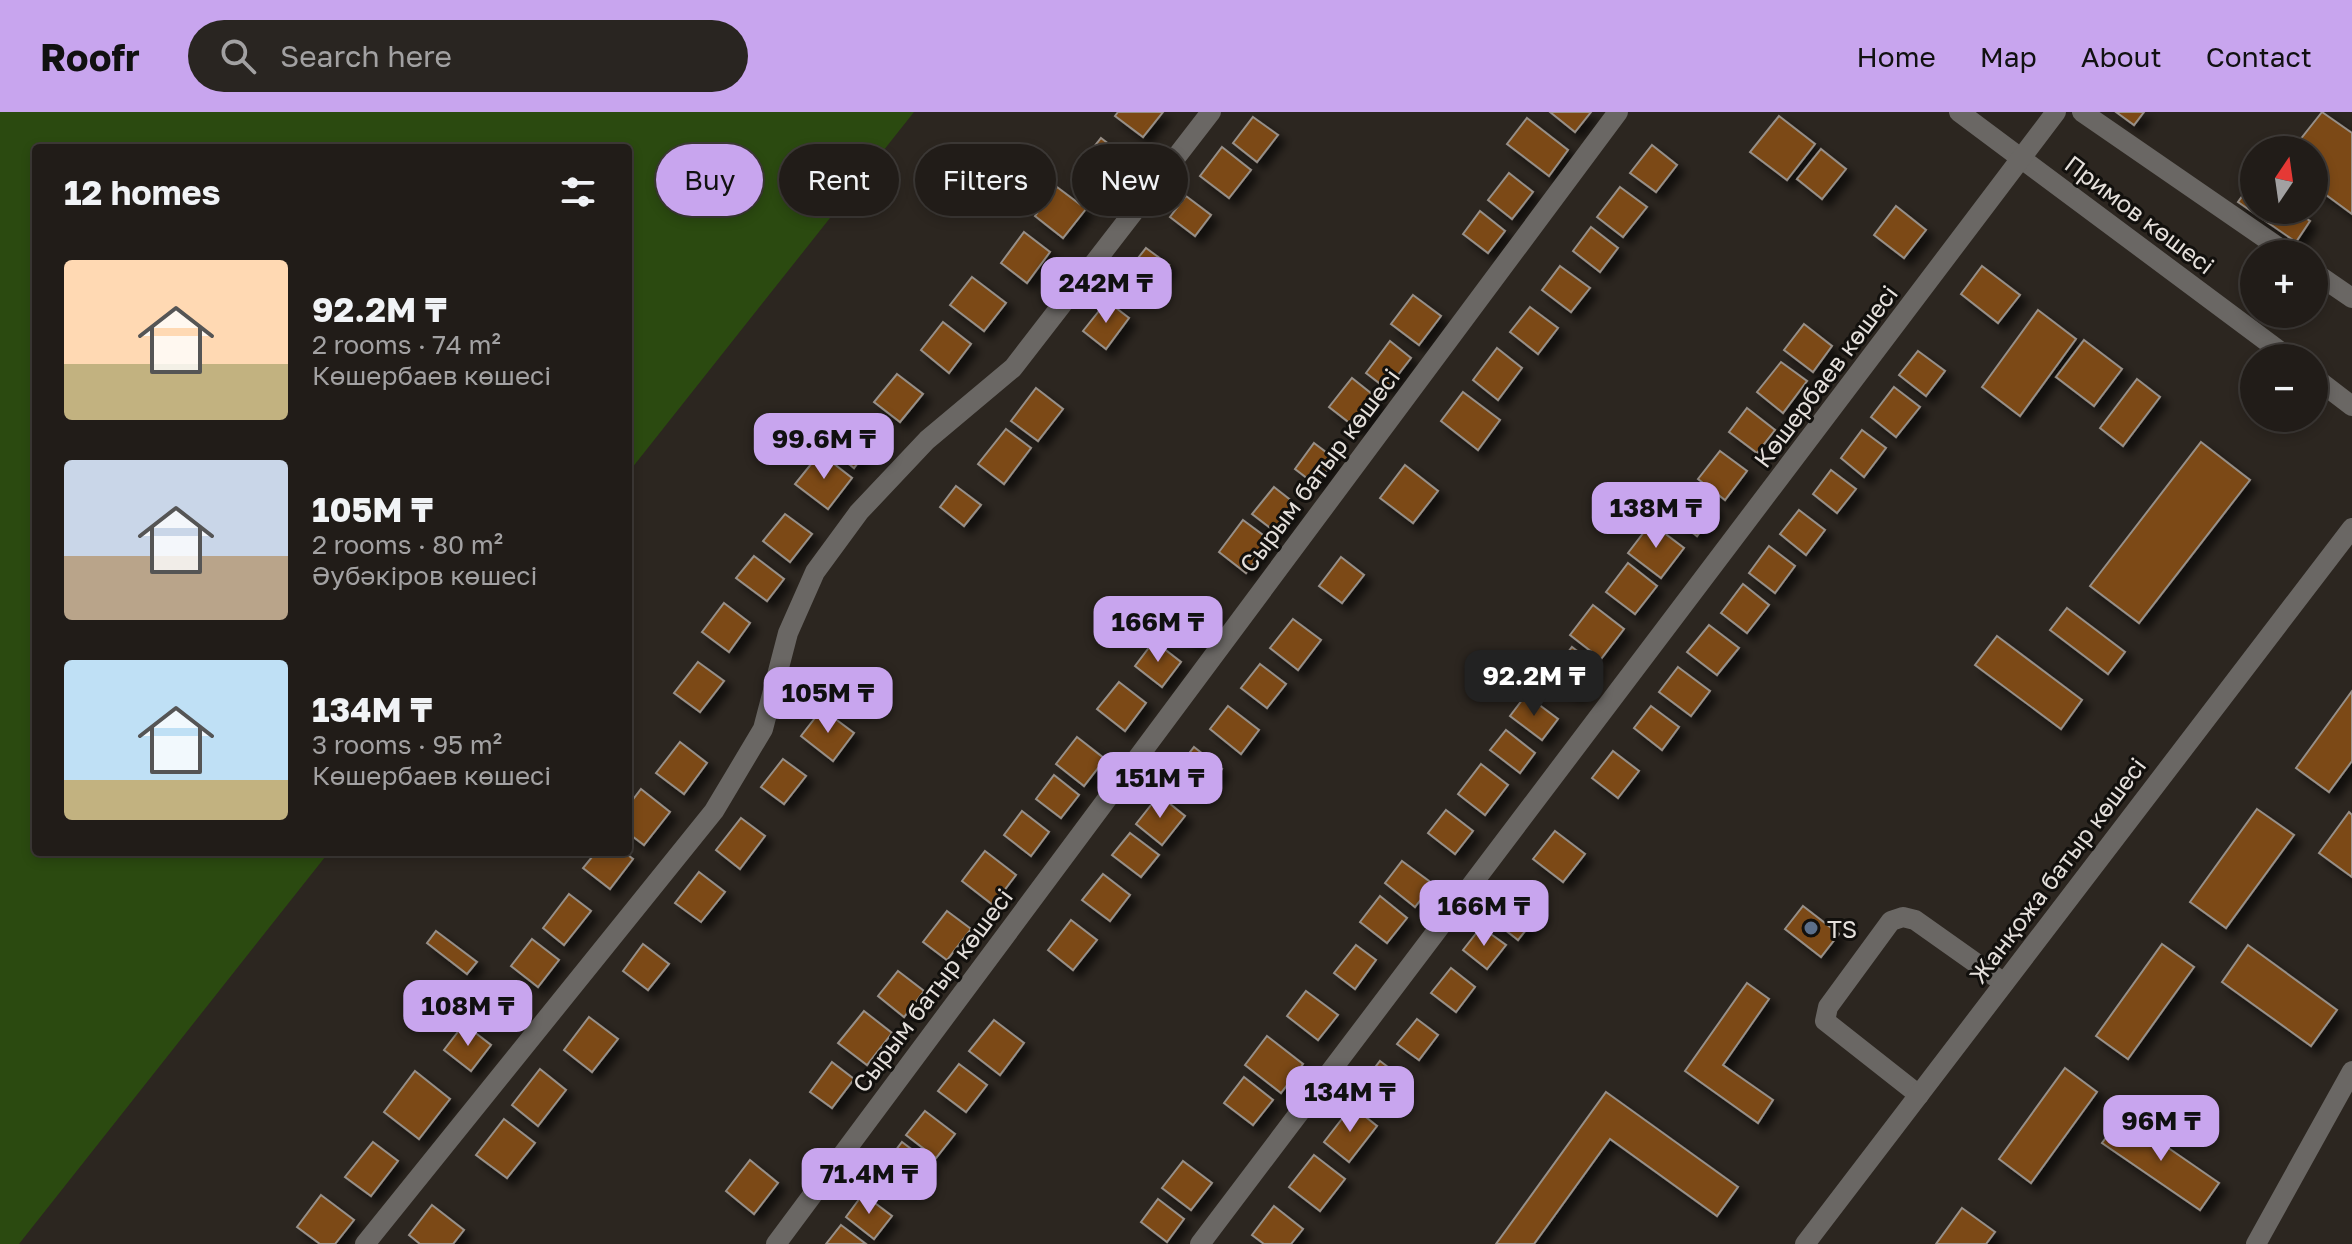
<!DOCTYPE html>
<html lang="en">
<head>
<meta charset="utf-8">
<style>
	body { margin:0; font-family:"Golos Text",sans-serif; background:#292521; color:#f1f3f6; height:100vh; display:flex; flex-direction:column; font-size:30px; white-space:nowrap }
	* { box-sizing:border-box; margin:0 }
	p { font-size:26px; color:#a2a1a2 }
	.icon { flex:none; width:44px; height:44px; fill:none; stroke:currentColor; stroke-width:2; stroke-linecap:round; stroke-linejoin:round }
	.map { position:relative; flex:1; overflow:hidden }
	.sheet { position:absolute; left:32px; top:32px; width:600px; height:712px; display:flex; flex-direction:column; background:#211c18; border-radius:8px; box-shadow:0 4px 12px #0003,0 0 0 2px #3e3a37 }
	.sheet>* { flex:none }
	.top-card { position:absolute; left:656px; top:32px; width:760px; height:72px; display:flex; gap:16px }
	.needle { width:52px; rotate:13deg }
	.controls { position:absolute; left:2240px; top:24px; display:grid; gap:16px }
	.controls a { display:grid; place-items:center; width:88px; height:88px; border-radius:50%; background:#211c18; box-shadow:0 4px 12px #0003,0 0 0 2px #3e3a37; font-size:40px }
	.price { position:absolute; translate:-50% -68px; padding:0 18px; border-radius:16px; background:#c8a5ee; color:#111; font-size:26px; line-height:52px; filter:drop-shadow(0 2px 4px #0008) }
	.price::after { content:''; position:absolute; left:50%; top:48px; width:24px; height:18px; margin-left:-12px; background:inherit; clip-path:polygon(0 0,100% 0,50% 100%) }
	.price.active { background:#222; color:#fff }
	ul { padding:0; list-style:none }
	li { display:flex; align-items:center; gap:24px; height:200px; padding:0 32px }
	li span { display:grid; place-items:center; flex:none; width:224px; height:160px; border-radius:8px; color:#555 }
	li>.icon { margin-inline-start:auto }
	span .icon { width:96px; height:96px; fill:#fffc; stroke-width:1 }
	li b { font-size:34px }
	h2 { display:flex; justify-content:space-between; align-items:center; height:96px; padding:0 32px; font-size:34px }
	.tag { padding:0 28px; border-radius:36px; background:#211c18; box-shadow:0 4px 12px #0003,0 0 0 2px #3e3a37; font-size:28px; line-height:72px }
	.tag.active { background:#c8a5ee; color:#111 }
	header { display:flex; align-items:center; gap:48px; box-sizing:border-box; height:112px; padding:0 40px; background:#c8a5ee; color:#111 }
	header strong { font-size:38px }
	nav { display:flex; gap:44px; margin-inline-start:auto; font-size:28px }
	.search { width:560px; height:72px; background:#292521; display:flex; align-items:center; gap:20px; box-sizing:border-box; padding:0 28px; border-radius:44px; color:#a2a1a2; font-size:30px }
	.map>svg:first-child { display:block }
	.green { fill:#2b4a10 }
	.building { fill:#7b4912; stroke:#978f88; stroke-width:2; filter:url(#shadow) }
	.lines { fill:none; stroke-linecap:round; stroke-linejoin:round }
	.minor { stroke:#6a6764; stroke-width:20 }
	.service-dot { fill:#5c6f8a; stroke:#12100d; stroke-width:3 }
	.labels { text-anchor:middle; dominant-baseline:central; stroke-width:6; stroke-linejoin:round; paint-order:stroke }
	.street-label { font-size:24px; fill:#e5e0dc; stroke:#12100d }
	.poi-label { font-size:24px; fill:#e5e0dc; stroke:#12100d; text-anchor:start }
</style>
</head>
<body>
<header>
<strong>Roofr</strong>
<div class="search"><svg class="icon" aria-label="search" viewBox="0 0 24 24"><circle cx="10" cy="10" r="6"/><path d="M15 15l6 6"/></svg>Search here</div>
<nav><a>Home</a><a>Map</a><a>About</a><a>Contact</a></nav>
</header>
<div class="map">
<svg width="2352" height="1132" viewBox="0 0 2352 1132">
	<defs>
		<filter id="shadow"><feDropShadow dx="7" dy="7" stdDeviation="4" flood-color="#0009"/></filter>
	</defs>
	<rect width="100%" height="100%" fill="#2c2620"/>
	<!-- green -->
	<path class="green" d="M0,0H914L628,361V36H36V740H329L19,1132H0Z"/>
	<!-- building -->
	<g class="building">
		<path d="M1118,0H1163L1143,25L1115,4Z"/>
		<path d="M1550,0H1591L1575,20Z"/>
		<path d="M2116,0H2144L2134,13Z"/>
		<path d="M2322,0L2352,21V102L2314,74V38H2292Z"/>
		<path d="M1779,4L1815,32L1787,68L1750,40Z"/>
		<path d="M1253,5L1278,23L1257,50L1233,31Z"/>
		<path d="M1527,6L1568,38L1549,64L1507,32Z"/>
		<path d="M1101,26L1128,47L1105,76L1078,55Z"/>
		<path d="M1652,33L1677,53L1656,80L1630,61Z"/>
		<path d="M1222,35L1251,58L1229,86L1200,64Z"/>
		<path d="M1821,37L1846,57L1822,87L1797,67Z"/>
		<path d="M1509,61L1533,80L1512,107L1488,88Z"/>
		<path d="M2253,69L2254,98H2294L2310,109L2296,130L2238,90Z"/>
		<path d="M1057,75L1086,97L1063,126L1035,104Z"/>
		<path d="M1620,75L1647,95L1623,125L1597,105Z"/>
		<path d="M1186,84L1211,103L1195,124L1170,105Z"/>
		<path d="M1896,94L1926,118L1904,146L1874,123Z"/>
		<path d="M1480,99L1505,119L1488,141L1463,122Z"/>
		<path d="M1591,115L1618,136L1600,160L1573,139Z"/>
		<path d="M1024,120L1050,140L1027,171L1001,151Z"/>
		<path d="M1146,136L1169,153L1146,182L1124,164Z"/>
		<path d="M1560,154L1590,176L1571,200L1542,178Z"/>
		<path d="M1982,154L2020,183L1998,211L1961,182Z"/>
		<path d="M972,165L1006,191L984,219L950,193Z"/>
		<path d="M1413,183L1441,204L1419,233L1391,212Z"/>
		<path d="M1107,189L1129,206L1106,237L1083,219Z"/>
		<path d="M1530,195L1558,216L1538,242L1510,220Z"/>
		<path d="M2038,198L2076,227L2020,304L1982,275Z"/>
		<path d="M943,210L971,232L949,261L921,238Z"/>
		<path d="M1804,212L1832,234L1813,260L1784,238Z"/>
		<path d="M2084,228L2122,257L2094,294L2056,265Z"/>
		<path d="M1390,229L1411,246L1387,277L1366,261Z"/>
		<path d="M1497,236L1522,256L1498,288L1473,268Z"/>
		<path d="M1918,239L1945,259L1926,284L1899,263Z"/>
		<path d="M1781,250L1807,269L1783,301L1757,280Z"/>
		<path d="M897,262L923,282L900,310L874,290Z"/>
		<path d="M1352,266L1382,290L1360,319L1329,295Z"/>
		<path d="M2137,267L2160,285L2123,334L2100,316Z"/>
		<path d="M1894,275L1920,295L1896,325L1871,305Z"/>
		<path d="M1036,276L1063,297L1038,329L1011,309Z"/>
		<path d="M1463,280L1500,308L1478,338L1441,309Z"/>
		<path d="M1747,296L1775,318L1757,341L1729,320Z"/>
		<path d="M850,312L873,330L854,356L830,337Z"/>
		<path d="M1006,317L1031,336L1004,372L978,352Z"/>
		<path d="M1862,318L1886,336L1864,365L1841,346Z"/>
		<path d="M2201,330L2250,368L2139,511L2090,474Z"/>
		<path d="M1314,331L1335,347L1316,373L1295,357Z"/>
		<path d="M1720,339L1747,359L1725,388L1698,367Z"/>
		<path d="M820,341L852,366L828,397L795,372Z"/>
		<path d="M1405,353L1438,379L1413,411L1380,386Z"/>
		<path d="M1831,358L1856,377L1837,401L1813,382Z"/>
		<path d="M1683,372L1717,398L1697,424L1663,398Z"/>
		<path d="M956,374L981,393L964,414L940,395Z"/>
		<path d="M1274,375L1298,394L1277,421L1252,402Z"/>
		<path d="M1799,398L1825,418L1806,443L1780,422Z"/>
		<path d="M785,402L812,422L790,450L763,429Z"/>
		<path d="M1243,408L1271,429L1246,461L1219,440Z"/>
		<path d="M1651,411L1684,436L1661,466L1628,441Z"/>
		<path d="M1769,434L1795,454L1775,481L1749,461Z"/>
		<path d="M754,444L784,467L767,489L736,466Z"/>
		<path d="M1341,445L1364,463L1342,491L1319,474Z"/>
		<path d="M1628,451L1657,474L1635,502L1606,480Z"/>
		<path d="M1743,472L1769,493L1747,521L1721,501Z"/>
		<path d="M1194,489L1216,505L1195,532L1174,516Z"/>
		<path d="M724,491L750,511L729,540L702,520Z"/>
		<path d="M1593,493L1624,517L1601,547L1570,523Z"/>
		<path d="M2067,496L2125,540L2108,562L2050,518Z"/>
		<path d="M1293,507L1321,528L1298,558L1270,536Z"/>
		<path d="M1709,513L1739,536L1717,563L1687,540Z"/>
		<path d="M1997,524L2082,588L2061,617L1975,553Z"/>
		<path d="M1154,529L1181,550L1162,575L1135,554Z"/>
		<path d="M1572,535L1597,554L1575,582L1550,563Z"/>
		<path d="M698,550L724,569L700,600L674,581Z"/>
		<path d="M1260,552L1286,572L1267,596L1241,576Z"/>
		<path d="M1678,555L1710,579L1691,604L1659,580Z"/>
		<path d="M1119,570L1146,591L1125,619L1097,597Z"/>
		<path d="M2352,579V649L2329,680L2296,656Z"/>
		<path d="M1526,583L1558,607L1542,628L1510,604Z"/>
		<path d="M1228,594L1259,618L1241,642L1210,617Z"/>
		<path d="M1651,594L1679,615L1662,638L1634,616Z"/>
		<path d="M822,597L854,621L833,649L801,624Z"/>
		<path d="M1506,618L1535,641L1520,661L1490,638Z"/>
		<path d="M1077,625L1105,647L1084,674L1056,652Z"/>
		<path d="M680,630L707,651L684,682L656,661Z"/>
		<path d="M1194,635L1222,657L1201,684L1173,662Z"/>
		<path d="M1613,639L1639,659L1618,686L1592,666Z"/>
		<path d="M783,647L806,664L784,692L761,675Z"/>
		<path d="M1481,652L1508,673L1485,703L1458,682Z"/>
		<path d="M1054,663L1079,683L1061,706L1036,687Z"/>
		<path d="M641,677L670,700L644,733L628,721V694Z"/>
		<path d="M1159,683L1185,704L1162,733L1136,712Z"/>
		<path d="M2257,697L2294,723L2226,816L2190,790Z"/>
		<path d="M1446,698L1473,719L1455,742L1428,721Z"/>
		<path d="M1022,699L1049,720L1031,744L1004,723Z"/>
		<path d="M2349,700L2352,703V765L2319,741Z"/>
		<path d="M741,706L765,724L740,757L716,738Z"/>
		<path d="M1555,719L1585,742L1563,770L1533,747Z"/>
		<path d="M1130,721L1159,743L1141,765L1112,743Z"/>
		<path d="M985,739L1016,763L993,793L962,769Z"/>
		<path d="M596,740H624L633,747L610,777L583,756Z"/>
		<path d="M1402,749L1433,772L1415,795L1385,771Z"/>
		<path d="M699,760L725,780L701,810L675,791Z"/>
		<path d="M1103,762L1130,783L1110,809L1082,788Z"/>
		<path d="M1511,777L1540,800L1518,828L1489,805Z"/>
		<path d="M569,782L591,799L564,833L543,816Z"/>
		<path d="M1380,784L1407,806L1387,831L1360,810Z"/>
		<path d="M1803,794L1839,822L1821,845L1785,817Z"/>
		<path d="M947,799L971,817L947,848L923,830Z"/>
		<path d="M1071,808L1097,828L1073,858L1048,838Z"/>
		<path d="M1481,815L1506,833L1487,857L1463,838Z"/>
		<path d="M436,819L477,850L467,862L427,831Z"/>
		<path d="M532,827L559,848L538,875L511,854Z"/>
		<path d="M643,832L669,852L648,878L623,859Z"/>
		<path d="M2162,832L2194,855L2128,947L2096,924Z"/>
		<path d="M1356,833L1376,848L1355,877L1334,861Z"/>
		<path d="M2248,833L2337,898L2311,934L2222,870Z"/>
		<path d="M1451,856L1475,875L1456,900L1431,881Z"/>
		<path d="M898,859L924,879L904,905L878,884Z"/>
		<path d="M1747,871L1769,887L1723,953L1773,988L1758,1011L1685,959Z"/>
		<path d="M1306,879L1338,903L1318,928L1287,904Z"/>
		<path d="M864,899L892,921L867,953L838,931Z"/>
		<path d="M589,905L618,927L592,960L564,938Z"/>
		<path d="M1417,907L1438,923L1419,948L1397,932Z"/>
		<path d="M994,908L1024,931L1000,963L969,939Z"/>
		<path d="M464,912L491,933L471,959L444,938Z"/>
		<path d="M1267,924L1303,952L1281,981L1245,953Z"/>
		<path d="M1380,949L1405,968L1387,992L1362,972Z"/>
		<path d="M832,950L854,967L832,996L810,980Z"/>
		<path d="M959,952L987,973L966,1000L938,979Z"/>
		<path d="M2065,956L2097,980L2031,1071L1999,1047Z"/>
		<path d="M540,957L566,978L538,1014L512,993Z"/>
		<path d="M415,959L450,987L419,1027L384,1000Z"/>
		<path d="M1244,965L1273,988L1253,1013L1224,991Z"/>
		<path d="M1606,980L1738,1075L1717,1104L1610,1027L1534,1132H1496Z"/>
		<path d="M1352,994L1377,1014L1349,1050L1324,1030Z"/>
		<path d="M925,999L955,1022L936,1046L906,1023Z"/>
		<path d="M2122,1004L2219,1071L2200,1098L2102,1031Z"/>
		<path d="M504,1007L535,1031L507,1066L476,1043Z"/>
		<path d="M373,1030L398,1049L371,1084L345,1065Z"/>
		<path d="M902,1030L931,1052L912,1077L883,1055Z"/>
		<path d="M1314,1043L1345,1067L1320,1099L1289,1075Z"/>
		<path d="M750,1048L778,1071L754,1102L726,1079Z"/>
		<path d="M1183,1049L1212,1071L1191,1098L1162,1076Z"/>
		<path d="M863,1082L892,1104L874,1127L846,1105Z"/>
		<path d="M321,1083L354,1108L335,1132H320L297,1115Z"/>
		<path d="M1158,1087L1184,1107L1167,1130L1141,1110Z"/>
		<path d="M432,1093L464,1118L453,1132H420L409,1123Z"/>
		<path d="M1274,1094L1303,1117L1291,1132H1264L1252,1123Z"/>
		<path d="M1962,1096L1995,1120L1986,1132H1936Z"/>
		<path d="M841,1113L866,1132H826Z"/>
	</g>
	<g class="lines">
		<!-- minor -->
		<g class="minor">
			<path d="M1959,0L2289,246"/>
			<path d="M2082,0L2288,142"/>
			<path d="M2314,160L2352,186"/>
			<path d="M2314,265L2352,294"/>
			<path d="M1919,983L1825,909L1828,895L1891,809L1903,805L1915,808L2004,871"/>
			<path d="M365,1132L714,699L763,617L788,521L815,460L859,400L927,328L1013,256L1211,0"/>
			<path d="M776,1132L1618,0"/>
			<path d="M1200,1132L2056,0"/>
			<path d="M1805,1132L2352,416"/>
			<path d="M2256,1132L2352,959"/>
		</g>
	</g>
	<!-- markers -->
	<circle class="service-dot" cx="1811" cy="816" r="8"/>
	<g class="labels">
		<!-- street labels -->
		<g class="street-label">
			<text transform="translate(2140 102) rotate(37)">Примов көшесі</text>
			<text transform="translate(1825 264) rotate(-53)">Көшербаев көшесі</text>
			<text transform="translate(1319 358) rotate(-53)">Сырым батыр көшесі</text>
			<text transform="translate(2057 758) rotate(-53)">Жанқожа батыр көшесі</text>
			<text transform="translate(932 878) rotate(-53)">Сырым батыр көшесі</text>
		</g>
		<!-- poi labels -->
		<g class="poi-label">
			<text x="1827" y="816">TS</text>
		</g>
	</g>
</svg>
<div class="controls">
<a><svg class="needle" viewBox="-14 -14 28 28"><path d="M0-13l5 13h-10z" fill="#e53935"/><path d="M0 13l5-13h-10z" fill="#a2a1a2"/></svg></a>
<a>+</a>
<a>−</a>
</div>
<b class="price" style="left:1106px;top:213px">242M ₸</b>
<b class="price" style="left:824px;top:369px">99.6M ₸</b>
<b class="price" style="left:1656px;top:438px">138M ₸</b>
<b class="price" style="left:1158px;top:552px">166M ₸</b>
<b class="price active" style="left:1534px;top:606px">92.2M ₸</b>
<b class="price" style="left:828px;top:623px">105M ₸</b>
<b class="price" style="left:1160px;top:708px">151M ₸</b>
<b class="price" style="left:1484px;top:836px">166M ₸</b>
<b class="price" style="left:468px;top:936px">108M ₸</b>
<b class="price" style="left:1350px;top:1022px">134M ₸</b>
<b class="price" style="left:2161px;top:1051px">96M ₸</b>
<b class="price" style="left:869px;top:1104px">71.4M ₸</b>
<div class="top-card">
<a class="tag active">Buy</a>
<a class="tag">Rent</a>
<a class="tag">Filters</a>
<a class="tag">New</a>
</div>
<section class="sheet">
<h2>12 homes<svg class="icon" aria-label="filters" viewBox="0 0 24 24"><path d="M4 7h16M4 17h16"/><circle cx="9" cy="7" r="2"/><circle cx="15" cy="17" r="2"/></svg></h2>
<ul>
<li><span style="background:linear-gradient(#ffd9b3 65%,#c2b280 0)"><svg class="icon" aria-label="home" viewBox="0 0 24 24"><path d="M3 11l9-7 9 7M6 9v11h12V9"/></svg></span><div><b>92.2M ₸</b><p>2 rooms · 74 m²</p><p>Көшербаев көшесі</p></div></li>
<li><span style="background:linear-gradient(#c9d6e8 60%,#b9a48a 0)"><svg class="icon" aria-label="home" viewBox="0 0 24 24"><path d="M3 11l9-7 9 7M6 9v11h12V9"/></svg></span><div><b>105M ₸</b><p>2 rooms · 80 m²</p><p>Әубәкіров көшесі</p></div></li>
<li><span style="background:linear-gradient(#bfe0f5 75%,#c2b280 0)"><svg class="icon" aria-label="home" viewBox="0 0 24 24"><path d="M3 11l9-7 9 7M6 9v11h12V9"/></svg></span><div><b>134M ₸</b><p>3 rooms · 95 m²</p><p>Көшербаев көшесі</p></div></li>
</ul>
</section>
</div>
</body>
</html>
